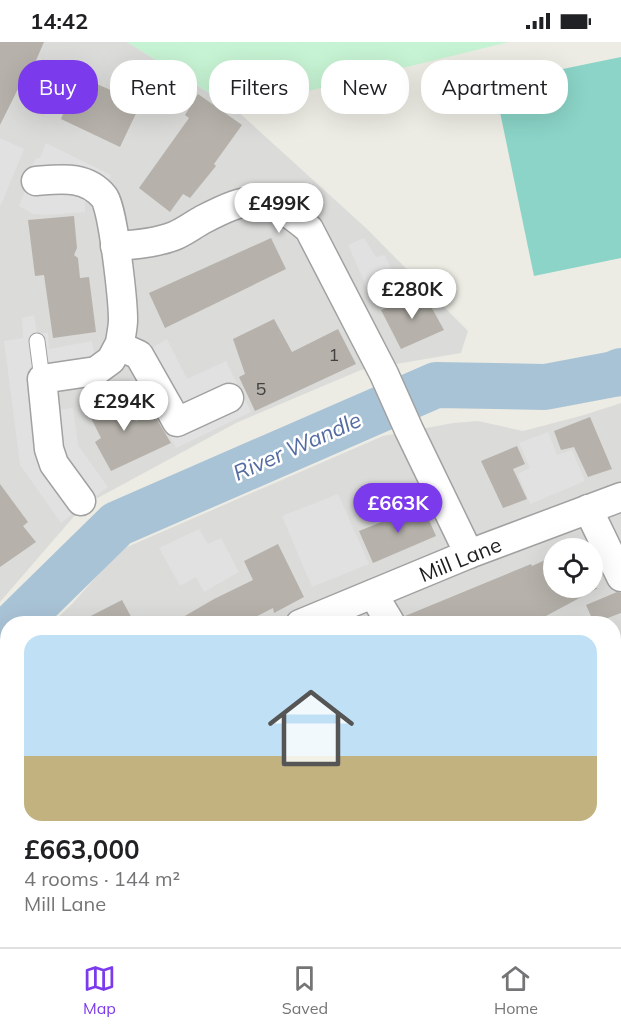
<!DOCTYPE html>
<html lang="en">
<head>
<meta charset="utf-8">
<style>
	body { margin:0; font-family:Mulish,sans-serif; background:#f2f2f2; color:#202124; height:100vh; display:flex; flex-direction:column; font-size:22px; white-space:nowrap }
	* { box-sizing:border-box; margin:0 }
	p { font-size:20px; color:#757577 }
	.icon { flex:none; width:33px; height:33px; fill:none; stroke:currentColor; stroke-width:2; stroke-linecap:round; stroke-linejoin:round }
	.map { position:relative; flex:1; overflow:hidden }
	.drawer { position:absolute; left:0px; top:574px; width:621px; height:332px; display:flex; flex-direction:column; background:#fff; border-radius:24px 24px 0 0; box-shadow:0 6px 24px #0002 }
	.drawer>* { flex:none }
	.guide { position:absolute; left:18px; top:18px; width:585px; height:54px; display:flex; gap:12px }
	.buttons { position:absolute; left:543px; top:496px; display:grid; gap:12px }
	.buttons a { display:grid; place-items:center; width:60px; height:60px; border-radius:50%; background:#fff; box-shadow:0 6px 24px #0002; font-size:30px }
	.price { position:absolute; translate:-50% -51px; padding:0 14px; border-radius:21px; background:#fff; color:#222; font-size:20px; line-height:39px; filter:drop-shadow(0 2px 3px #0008) }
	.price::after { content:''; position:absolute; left:50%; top:36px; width:18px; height:14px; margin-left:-9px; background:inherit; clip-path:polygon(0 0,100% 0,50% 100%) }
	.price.current { background:#7c3aed; color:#fff }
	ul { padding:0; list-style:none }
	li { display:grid; align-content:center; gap:12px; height:318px; padding:0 24px }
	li+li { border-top:2px solid #e0e0e0 }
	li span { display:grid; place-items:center; height:186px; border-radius:18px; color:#555 }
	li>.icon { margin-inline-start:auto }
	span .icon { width:108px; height:108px; fill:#fffc; stroke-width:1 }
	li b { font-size:26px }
	.pill { padding:0 21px; border-radius:24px; background:#fff; box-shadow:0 6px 24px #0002; font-size:21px; line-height:54px }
	.pill.current { background:#7c3aed; color:#fff }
	.status { display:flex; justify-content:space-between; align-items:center; height:42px; padding:0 30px; background:#fff; direction:ltr }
	.status svg { height:16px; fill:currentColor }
	.menu { display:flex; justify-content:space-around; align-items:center; height:84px; border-top:2px solid #e0e0e0; background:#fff; font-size:16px; color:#757577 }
	.menu a { display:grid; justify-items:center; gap:3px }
	.menu .current { color:#7c3aed }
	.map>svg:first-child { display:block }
	.residential { fill:#dbdbda; fill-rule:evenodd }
	.park { fill:#c6f3d3 }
	.pitch { fill:#8bd4c7 }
	.parking { fill:#e1e1e1 }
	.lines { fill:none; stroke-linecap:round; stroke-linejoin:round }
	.river { stroke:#a9c3d6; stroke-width:46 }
	.building { fill:#b6b2ab }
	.service-casing { stroke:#a1a1a1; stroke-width:17 }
	.minor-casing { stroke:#a1a1a1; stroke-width:31 }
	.service { stroke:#fff; stroke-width:15 }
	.minor { stroke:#fff; stroke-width:28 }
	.rail-casing { stroke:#6b6b6b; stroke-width:7 }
	.rail { stroke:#fff; stroke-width:4.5; stroke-dasharray:14; stroke-linecap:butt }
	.labels { text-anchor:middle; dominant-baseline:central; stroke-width:5; stroke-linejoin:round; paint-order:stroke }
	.number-label { font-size:18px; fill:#434240 }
	.street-label { font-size:21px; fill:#1d1d1d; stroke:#fff }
	.water-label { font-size:22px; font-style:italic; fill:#546ba2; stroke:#fff }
</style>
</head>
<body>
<div class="status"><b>14:42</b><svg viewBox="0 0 49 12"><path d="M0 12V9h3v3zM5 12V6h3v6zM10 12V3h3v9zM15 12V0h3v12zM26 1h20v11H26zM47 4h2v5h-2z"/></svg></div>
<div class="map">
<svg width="621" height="905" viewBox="0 0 621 905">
	<rect width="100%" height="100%" fill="#edece4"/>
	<!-- residential -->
	<g class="residential">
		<path d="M0,0H127L235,67L366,186L468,289L461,311L361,328L236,381L83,464L0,560Z"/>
		<path d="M621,361V846H614V582H51L72,562L120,508L383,394L453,381L478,379L523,389L584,373ZM554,507H592V546H554Z"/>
		<path d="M7,625L8,898L122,899L87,905H0V632Z"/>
	</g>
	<!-- park -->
	<path class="park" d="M127,0H509L235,67Z"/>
	<!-- pitch -->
	<path class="pitch" d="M621,15V216L534,234L494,41Z"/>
	<!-- parking -->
	<g class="parking">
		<path d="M0,96L24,107L1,163L0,162Z"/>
		<path d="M46,101L111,133L106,145L85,152V170L48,173L33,172L19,164L25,148L22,145L36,116H40Z"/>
		<path d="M364,196L376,215L385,213L399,244L372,257L348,203Z"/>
		<path d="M34,273L37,291H48L49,307L92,299L95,319L68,346L58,350L56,368L73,366L78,403L108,445L61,481L20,423L4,299L23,296L22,276Z"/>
		<path d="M167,297L187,337L226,319L251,370L176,406L148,355L131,359L123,342L138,334L130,320Z"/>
		<path d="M548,390L557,413L572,408L585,439L530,462L518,432L530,426L519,401Z"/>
		<path d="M338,452L369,522L312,545L282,474Z"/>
		<path d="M199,487L208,502L221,496L239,530L204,550L196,535L180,544L159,506Z"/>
	</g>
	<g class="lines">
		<!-- river -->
		<path class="river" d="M15,582L117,482L436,343L545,345L614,332L621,329"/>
	</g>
	<!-- building -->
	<g class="building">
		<path d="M0,0H44L34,23L31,21L0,83Z"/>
		<path d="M78,34L141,61L120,105L61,77Z"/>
		<path d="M198,52L242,83L214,122L216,124L190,156L183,152L170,170L139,146L189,76L185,73Z"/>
		<path d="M74,174L77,206L74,213L78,216L80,236L89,235L96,290L53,296L44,233L35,234L28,178Z"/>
		<path d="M271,196L286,227L165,286L149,251Z"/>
		<path d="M423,250L444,288L401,307L381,268Z"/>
		<path d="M274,277L292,310L338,287L356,322L255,369L239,335L245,332L233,297Z"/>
		<path d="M119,347L136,379L153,371L171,401L111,429L95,400L101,396L86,366Z"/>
		<path d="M590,375L612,427L588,435L574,405L561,408L554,389Z"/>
		<path d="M517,404L525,422L513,427L527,457L503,466L481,419Z"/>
		<path d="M0,442L28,480L23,484L36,500L0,525Z"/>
		<path d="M422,462L436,494L373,521L359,489L399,473Z"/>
		<path d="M278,502L304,555L274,571L273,566L242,582H171L214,557L253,538L244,519Z"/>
		<path d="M554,514V546H598L546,574L550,582H407L405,574L531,522L532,524Z"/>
		<path d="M617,550L621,551V571L594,581L586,563Z"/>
		<path d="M122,558L135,582H75Z"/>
	</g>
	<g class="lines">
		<!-- service casing -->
		<g class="service-casing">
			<path id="service" d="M37,299L42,337"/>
		</g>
		<!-- minor casing -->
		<g class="minor-casing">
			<g id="minor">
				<path d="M36,139C61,137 86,133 104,155C113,164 123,260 123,278C123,285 121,293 120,301L111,318L96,329L42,337L49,407L54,422L81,459"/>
				<path d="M115,204C135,203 156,201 174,194C184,190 193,183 202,178C252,152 266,151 309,187L384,332L409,388L469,512"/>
				<path d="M119,304L139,313L177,380L229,356"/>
				<path d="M588,467L621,535"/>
				<path d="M373,552L391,582"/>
				<path d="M300,582L469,512L621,455"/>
				<path d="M0,729L8,725"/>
			</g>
		</g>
		<!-- service -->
		<use href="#service" class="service"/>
		<!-- minor -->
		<use href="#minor" class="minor"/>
		<!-- rail casing -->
		<g class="rail-casing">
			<path id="rail" d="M541,905L574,902L621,901"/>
		</g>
		<!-- rail -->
		<use href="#rail" class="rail"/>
	</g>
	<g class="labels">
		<!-- number labels -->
		<g class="number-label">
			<text x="334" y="312">1</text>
			<text x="261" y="346">5</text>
		</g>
		<!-- street labels -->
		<g class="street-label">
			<text transform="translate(460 517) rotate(-22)">Mill Lane</text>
		</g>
		<!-- water labels -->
		<g class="water-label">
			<text transform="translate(297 404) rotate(-24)">River Wandle</text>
		</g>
	</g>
</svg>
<div class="buttons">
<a><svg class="icon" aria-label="locate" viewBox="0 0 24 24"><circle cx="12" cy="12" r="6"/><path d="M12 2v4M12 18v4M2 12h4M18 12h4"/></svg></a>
</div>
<b class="price" style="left:279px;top:192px">£499K</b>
<b class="price" style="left:412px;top:278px">£280K</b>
<b class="price" style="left:124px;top:390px">£294K</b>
<b class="price current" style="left:398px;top:492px">£663K</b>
<div class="guide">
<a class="pill current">Buy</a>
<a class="pill">Rent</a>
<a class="pill">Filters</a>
<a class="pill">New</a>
<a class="pill">Apartment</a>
</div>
<section class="drawer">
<ul>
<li><span style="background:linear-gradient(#bfe0f5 65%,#c2b280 0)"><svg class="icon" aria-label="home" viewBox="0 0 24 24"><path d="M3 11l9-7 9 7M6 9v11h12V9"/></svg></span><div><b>£663,000</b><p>4 rooms · 144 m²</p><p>Mill Lane</p></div></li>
</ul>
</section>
</div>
<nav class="menu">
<a class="current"><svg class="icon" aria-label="map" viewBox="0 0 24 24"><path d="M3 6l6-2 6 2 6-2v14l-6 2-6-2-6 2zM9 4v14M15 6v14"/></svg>Map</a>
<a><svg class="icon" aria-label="saved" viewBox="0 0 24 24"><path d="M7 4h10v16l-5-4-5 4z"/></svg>Saved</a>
<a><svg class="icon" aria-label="home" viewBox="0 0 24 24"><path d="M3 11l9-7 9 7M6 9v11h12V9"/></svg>Home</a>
</nav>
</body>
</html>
